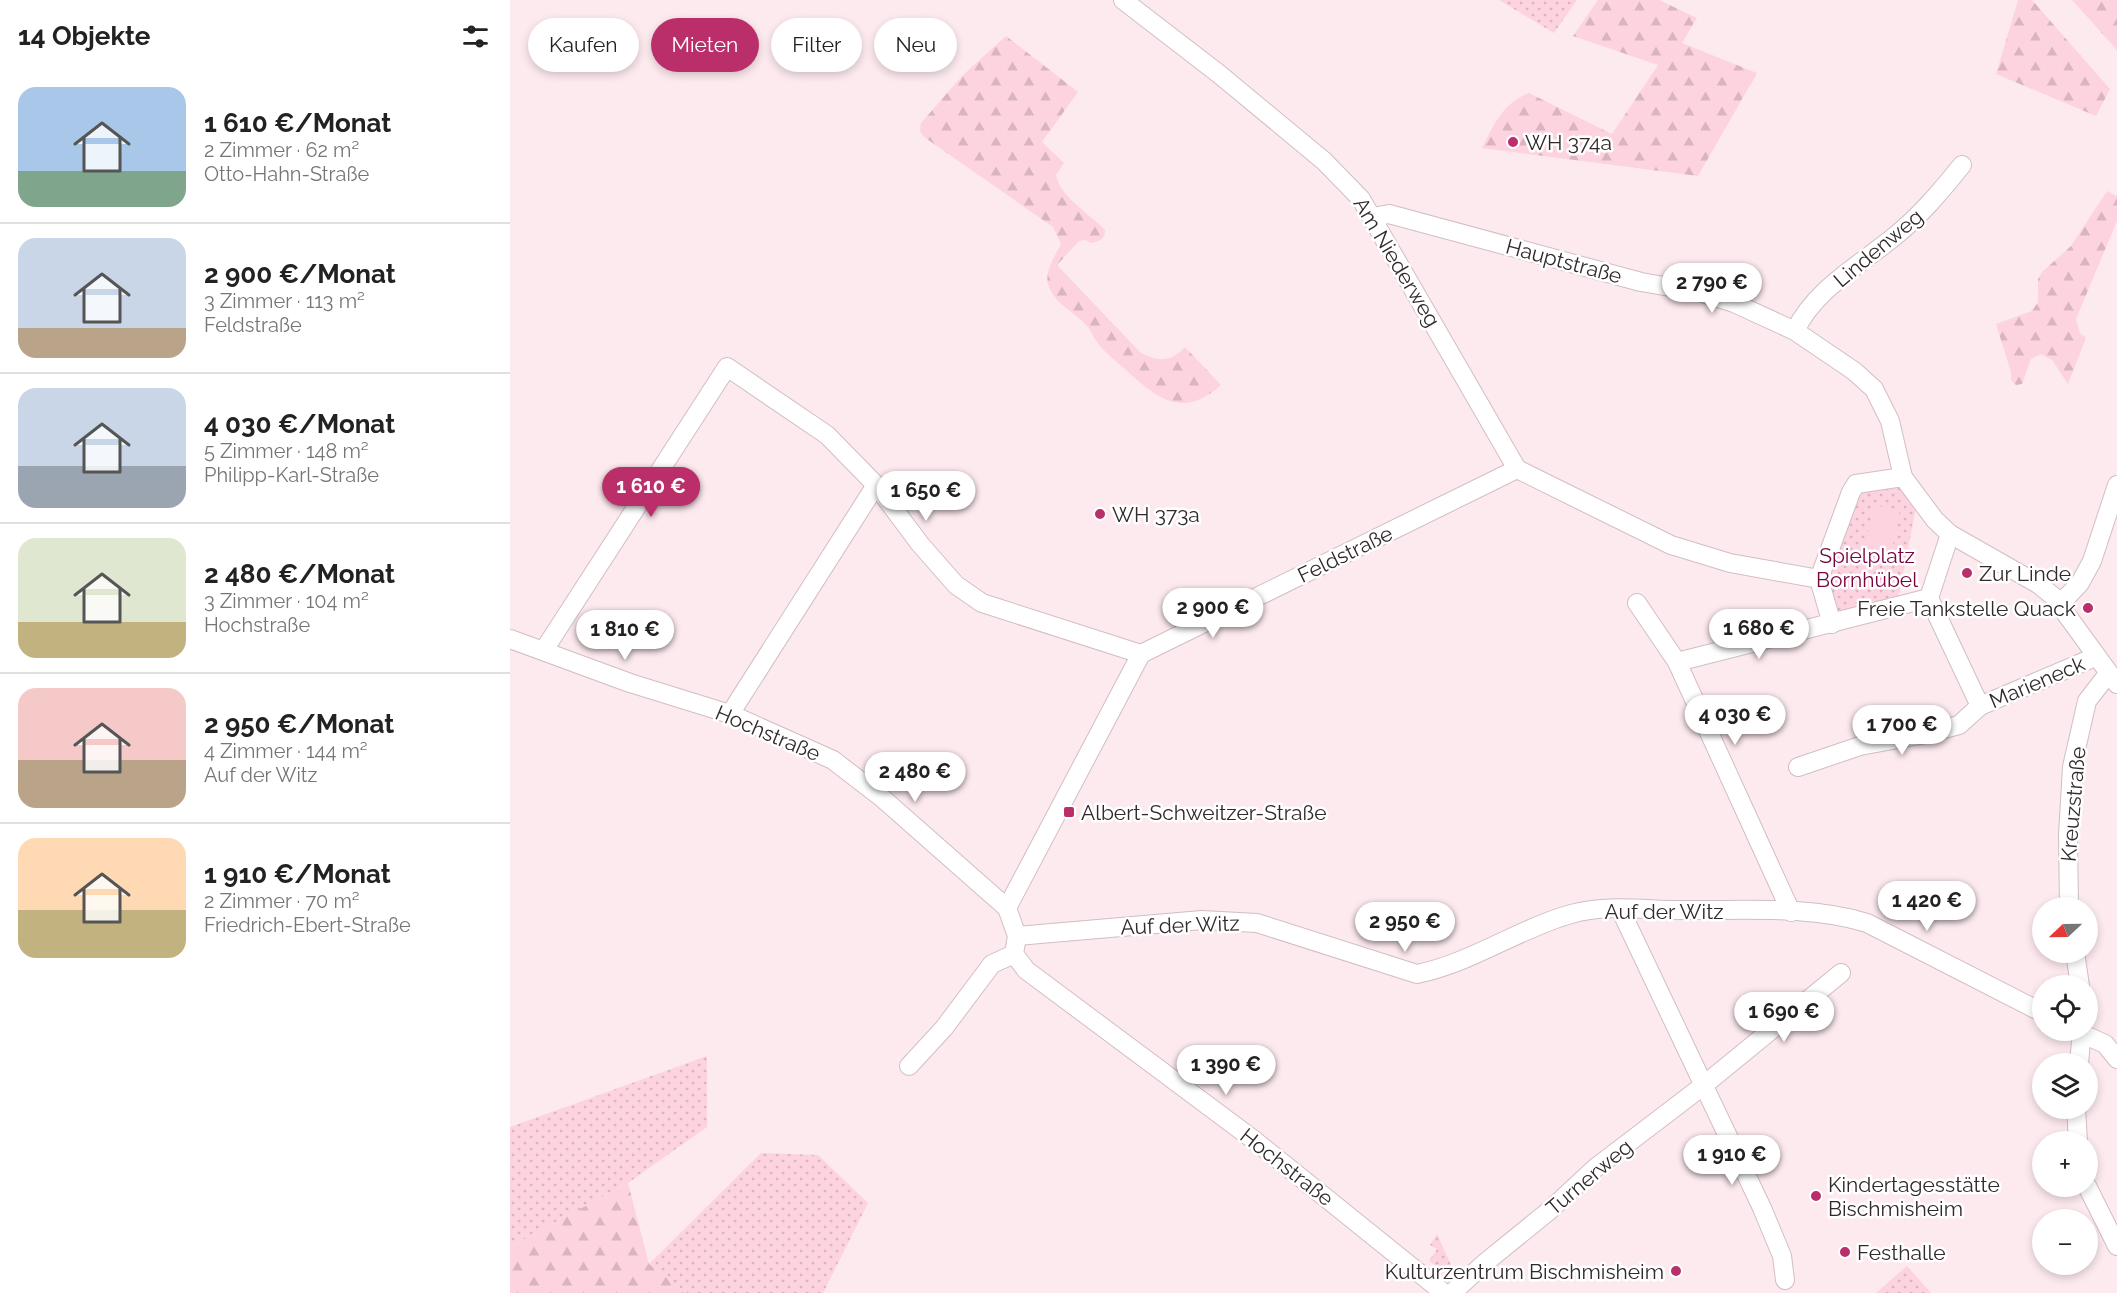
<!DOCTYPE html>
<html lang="de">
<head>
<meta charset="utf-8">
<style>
	body { margin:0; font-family:Raleway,sans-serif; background:#f2f2f2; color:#222; height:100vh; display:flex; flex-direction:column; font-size:22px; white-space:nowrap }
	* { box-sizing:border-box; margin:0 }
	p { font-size:20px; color:#767676 }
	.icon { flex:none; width:33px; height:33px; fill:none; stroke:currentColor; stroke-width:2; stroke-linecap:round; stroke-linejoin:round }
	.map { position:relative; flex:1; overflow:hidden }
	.drawer { display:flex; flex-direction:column; background:#fff; width:510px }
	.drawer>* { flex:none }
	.top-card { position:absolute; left:18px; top:18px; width:570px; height:54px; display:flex; gap:12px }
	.needle { width:39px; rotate:248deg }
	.fabs { position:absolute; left:1522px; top:897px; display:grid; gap:12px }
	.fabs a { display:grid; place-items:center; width:66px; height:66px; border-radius:50%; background:#fff; box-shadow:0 3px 9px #0003; font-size:30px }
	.price { position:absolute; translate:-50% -51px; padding:0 14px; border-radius:21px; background:#fff; color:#222; font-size:20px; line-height:39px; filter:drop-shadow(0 2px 3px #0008) }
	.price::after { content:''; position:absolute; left:50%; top:36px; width:18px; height:14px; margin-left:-9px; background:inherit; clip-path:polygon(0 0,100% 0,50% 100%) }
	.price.selected { background:#ba2f6a; color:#fff }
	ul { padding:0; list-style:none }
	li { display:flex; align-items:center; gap:18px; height:150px; padding:0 18px }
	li+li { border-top:2px solid #e0e0e0 }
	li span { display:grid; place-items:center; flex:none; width:168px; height:120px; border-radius:18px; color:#555 }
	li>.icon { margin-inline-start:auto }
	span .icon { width:72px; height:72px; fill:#fffc; stroke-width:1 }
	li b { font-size:26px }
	h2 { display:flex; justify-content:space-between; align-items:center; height:72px; padding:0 18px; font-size:26px }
	.chip { padding:0 21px; border-radius:27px; background:#fff; box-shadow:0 3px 9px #0003; font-size:21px; line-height:54px }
	.chip.selected { background:#ba2f6a; color:#fff }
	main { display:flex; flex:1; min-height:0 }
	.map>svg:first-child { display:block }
	.green { fill:url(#green-dots) }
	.forest { fill:url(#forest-firs) }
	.pitch { fill:#fcd3de }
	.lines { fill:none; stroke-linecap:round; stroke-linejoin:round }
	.minor-casing { stroke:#d1bec3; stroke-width:20 }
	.minor { stroke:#fff; stroke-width:18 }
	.poi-dot { fill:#ba2f6a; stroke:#fff; stroke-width:2 }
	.labels { text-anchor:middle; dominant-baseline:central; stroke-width:5; stroke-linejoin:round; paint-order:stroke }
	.poi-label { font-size:21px; fill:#312a2c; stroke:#fff; text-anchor:start }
	.street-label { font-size:21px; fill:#312a2c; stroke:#fff }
	.park-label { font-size:21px; fill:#79053e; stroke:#fff }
</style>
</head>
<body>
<main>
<section class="drawer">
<h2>14 Objekte<svg class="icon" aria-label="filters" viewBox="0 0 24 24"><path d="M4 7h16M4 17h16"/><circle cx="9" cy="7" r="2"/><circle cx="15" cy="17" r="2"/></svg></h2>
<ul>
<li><span style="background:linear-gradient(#a9c7e8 70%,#7fa58c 0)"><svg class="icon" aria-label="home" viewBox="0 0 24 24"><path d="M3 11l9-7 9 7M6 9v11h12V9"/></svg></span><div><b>1 610 €/Monat</b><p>2 Zimmer · 62 m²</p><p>Otto-Hahn-Straße</p></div></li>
<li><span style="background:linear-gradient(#c9d6e8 75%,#b9a48a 0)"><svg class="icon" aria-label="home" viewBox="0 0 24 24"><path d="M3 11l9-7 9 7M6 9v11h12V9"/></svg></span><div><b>2 900 €/Monat</b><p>3 Zimmer · 113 m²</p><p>Feldstraße</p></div></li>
<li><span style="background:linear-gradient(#c9d6e8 65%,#9aa5b1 0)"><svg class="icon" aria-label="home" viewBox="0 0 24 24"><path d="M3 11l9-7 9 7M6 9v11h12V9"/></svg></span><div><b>4 030 €/Monat</b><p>5 Zimmer · 148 m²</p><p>Philipp-Karl-Straße</p></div></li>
<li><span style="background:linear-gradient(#dfe7d0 70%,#c2b280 0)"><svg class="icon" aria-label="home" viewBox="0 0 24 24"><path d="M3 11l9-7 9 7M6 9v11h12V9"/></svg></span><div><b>2 480 €/Monat</b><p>3 Zimmer · 104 m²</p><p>Hochstraße</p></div></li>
<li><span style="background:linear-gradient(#f6c9c9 60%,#b9a48a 0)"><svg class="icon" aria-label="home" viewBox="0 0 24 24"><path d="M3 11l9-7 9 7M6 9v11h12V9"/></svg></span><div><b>2 950 €/Monat</b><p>4 Zimmer · 144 m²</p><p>Auf der Witz</p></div></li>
<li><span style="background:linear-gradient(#ffd9b3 60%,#c2b280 0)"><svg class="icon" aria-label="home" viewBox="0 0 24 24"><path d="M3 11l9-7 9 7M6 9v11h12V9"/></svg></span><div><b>1 910 €/Monat</b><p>2 Zimmer · 70 m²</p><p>Friedrich-Ebert-Straße</p></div></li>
</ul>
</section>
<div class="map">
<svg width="1607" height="1293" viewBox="0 0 1607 1293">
	<defs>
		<pattern id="green-dots" width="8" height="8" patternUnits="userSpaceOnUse" patternTransform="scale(1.5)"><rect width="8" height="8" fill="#fcd3de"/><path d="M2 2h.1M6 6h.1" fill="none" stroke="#d8b5bf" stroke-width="1.8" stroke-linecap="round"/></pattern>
		<pattern id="forest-firs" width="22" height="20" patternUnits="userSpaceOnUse" patternTransform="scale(1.5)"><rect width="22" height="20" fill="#fcd3de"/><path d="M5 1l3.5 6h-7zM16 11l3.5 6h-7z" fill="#d8b5bf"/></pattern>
	</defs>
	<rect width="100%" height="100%" fill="#fdeaef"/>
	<!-- green -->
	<g class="green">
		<path d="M989,0H1067L1044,33Z"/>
		<path d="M1390,482L1406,508L1388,599L1325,617L1314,579L1349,487Z"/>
		<path d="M197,1056V1127L118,1183L0,1247V1127Z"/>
		<path d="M251,1153L308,1155L358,1203L313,1293H177L139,1264Z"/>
		<path d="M927,1234L945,1274L943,1278L919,1261L927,1249L920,1245Z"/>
		<path d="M1397,1266L1421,1293H1366Z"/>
	</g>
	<!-- forest -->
	<g class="forest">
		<path d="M1088,0H1149L1187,18L1172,43L1247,73L1188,176L972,148C984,124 993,103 1019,93L1102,134L1148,65L1063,36Z"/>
		<path d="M1508,0H1522L1600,89L1586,116L1486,74Z"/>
		<path d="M1562,0H1607V50Z"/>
		<path d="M496,36L568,92L532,142L554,163L546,175C551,198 579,213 595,230C595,239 590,241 581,243L576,240L569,241L547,265L631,353C649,362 661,362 675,347L711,385C672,420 647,398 616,370C606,361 595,353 587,342C583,337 581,330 577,326C565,312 546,305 539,287C533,273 545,256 551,244L543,227L414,137L410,131L411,123L453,75Z"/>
		<path d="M1597,191L1607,196V221L1566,319L1570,333L1576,338L1558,384L1542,360L1531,354L1521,359L1512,384L1506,385L1501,380V372L1486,324L1522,311L1528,302V279L1532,272L1561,246Z"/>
		<path d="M118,1183L139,1264L177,1293H0V1247Z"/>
	</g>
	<!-- pitch -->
	<path class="pitch" d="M1363,505L1390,510L1380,559L1354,554Z"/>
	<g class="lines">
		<!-- minor casing -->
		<g class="minor-casing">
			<g id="minor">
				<path d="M613,0L709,74L814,161L851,199L1007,469"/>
				<path d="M863,217L879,214L1131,282L1189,292L1224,303L1285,331L1344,371L1364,389L1380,421L1393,477L1425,520L1440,534L1528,584L1543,596L1607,684"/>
				<path d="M1285,331C1305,289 1350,265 1385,236C1411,215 1431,191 1452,165"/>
				<path d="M1007,469L1161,545L1220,563L1309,579"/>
				<path d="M1440,534L1419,598L1470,706"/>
				<path d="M1127,603L1167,662L1281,912"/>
				<path d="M1550,604L1570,583L1582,561L1607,485"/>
				<path d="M1322,624L1309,579L1341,492L1346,484L1393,477"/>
				<path d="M0,639L120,683L220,714L323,760L371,797L497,908L507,936L504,954L516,970L744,1140L934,1293"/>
				<path d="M34,650L217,367L317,435L366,485L410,544L446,585L472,603L631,654"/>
				<path d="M1167,662L1419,598"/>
				<path d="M220,714L366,485"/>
				<path d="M1288,767L1350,746L1415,734L1449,725L1470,706L1585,657"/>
				<path d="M497,908L631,654L1007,469"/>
				<path d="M1559,908L1558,835L1562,767L1577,701L1598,674"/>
				<path d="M1110,909L1252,1208L1272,1256L1275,1280"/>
				<path d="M507,936L692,920L747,923L907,974C961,963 1008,929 1061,914C1095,904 1135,910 1171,910C1231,911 1299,905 1357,923L1533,1013"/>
				<path d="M1565,952L1570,986"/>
				<path d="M1564,1030L1595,1044L1607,1059"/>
				<path d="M1569,1064L1572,1030"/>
				<path d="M399,1066L434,1028L482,964L504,954"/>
				<path d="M1566,1108L1568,1142"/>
				<path d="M1577,1186L1607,1246"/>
				<path d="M942,1293L976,1262L1040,1210L1084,1169L1194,1085L1331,973"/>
			</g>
		</g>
		<!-- minor -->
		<use href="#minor" class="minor"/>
	</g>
	<!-- markers -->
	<g class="poi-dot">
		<circle cx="1003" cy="142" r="6"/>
		<circle cx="590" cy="514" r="6"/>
		<circle cx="1457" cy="573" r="6"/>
		<circle cx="1578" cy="608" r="6"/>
		<rect x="553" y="806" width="12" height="12" rx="3"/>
		<circle cx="1306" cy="1196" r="6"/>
		<circle cx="1335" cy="1252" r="6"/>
		<circle cx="1166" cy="1271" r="6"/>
	</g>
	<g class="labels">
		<!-- poi labels -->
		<g class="poi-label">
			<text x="1015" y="142">WH 374a</text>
			<text x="602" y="514">WH 373a</text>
			<text x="1469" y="573">Zur Linde</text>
			<text x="1566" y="608" text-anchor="end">Freie Tankstelle Quack</text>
			<text x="571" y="812">Albert-Schweitzer-Straße</text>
			<text x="1318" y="1184">Kindertagesstätte<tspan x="1318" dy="24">Bischmisheim</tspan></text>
			<text x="1347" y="1252">Festhalle</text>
			<text x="1154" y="1271" text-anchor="end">Kulturzentrum Bischmisheim</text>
		</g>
		<!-- street labels -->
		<g class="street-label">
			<text transform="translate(1368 248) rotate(-40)">Lindenweg</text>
			<text transform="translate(1054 261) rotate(15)">Hauptstraße</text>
			<text transform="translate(887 262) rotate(59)">Am Niederweg</text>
			<text transform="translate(835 554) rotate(-26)">Feldstraße</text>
			<text transform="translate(1527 682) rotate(-23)">Marieneck</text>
			<text transform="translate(258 733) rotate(23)">Hochstraße</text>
			<text transform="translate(1563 804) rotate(-85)">Kreuzstraße</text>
			<text x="1154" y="911">Auf der Witz</text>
			<text transform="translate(670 925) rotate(-2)">Auf der Witz</text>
			<text transform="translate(777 1167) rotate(38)">Hochstraße</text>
			<text transform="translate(1079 1177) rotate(-40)">Turnerweg</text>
		</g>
		<!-- park labels -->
		<g class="park-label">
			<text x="1357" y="555">Spielplatz<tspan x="1357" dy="24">Bornhübel</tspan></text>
		</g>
	</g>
</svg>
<div class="fabs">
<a><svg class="needle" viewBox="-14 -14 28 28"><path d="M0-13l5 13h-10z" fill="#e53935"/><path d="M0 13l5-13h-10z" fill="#767676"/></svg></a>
<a><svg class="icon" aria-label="locate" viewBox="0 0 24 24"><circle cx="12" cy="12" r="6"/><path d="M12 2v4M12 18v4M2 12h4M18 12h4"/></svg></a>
<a><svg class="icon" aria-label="layers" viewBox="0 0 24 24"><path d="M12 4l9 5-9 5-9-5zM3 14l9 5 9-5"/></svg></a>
<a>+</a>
<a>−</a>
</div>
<b class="price" style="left:1202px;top:314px">2 790 €</b>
<b class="price selected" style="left:141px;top:518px">1 610 €</b>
<b class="price" style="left:416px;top:522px">1 650 €</b>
<b class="price" style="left:703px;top:639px">2 900 €</b>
<b class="price" style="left:1249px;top:660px">1 680 €</b>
<b class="price" style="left:115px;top:661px">1 810 €</b>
<b class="price" style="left:1225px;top:746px">4 030 €</b>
<b class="price" style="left:1392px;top:756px">1 700 €</b>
<b class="price" style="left:405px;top:803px">2 480 €</b>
<b class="price" style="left:1417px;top:932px">1 420 €</b>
<b class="price" style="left:895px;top:953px">2 950 €</b>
<b class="price" style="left:1274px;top:1043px">1 690 €</b>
<b class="price" style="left:716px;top:1096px">1 390 €</b>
<b class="price" style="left:1222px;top:1186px">1 910 €</b>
<div class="top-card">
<a class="chip">Kaufen</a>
<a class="chip selected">Mieten</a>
<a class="chip">Filter</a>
<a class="chip">Neu</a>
</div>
</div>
</main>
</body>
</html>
